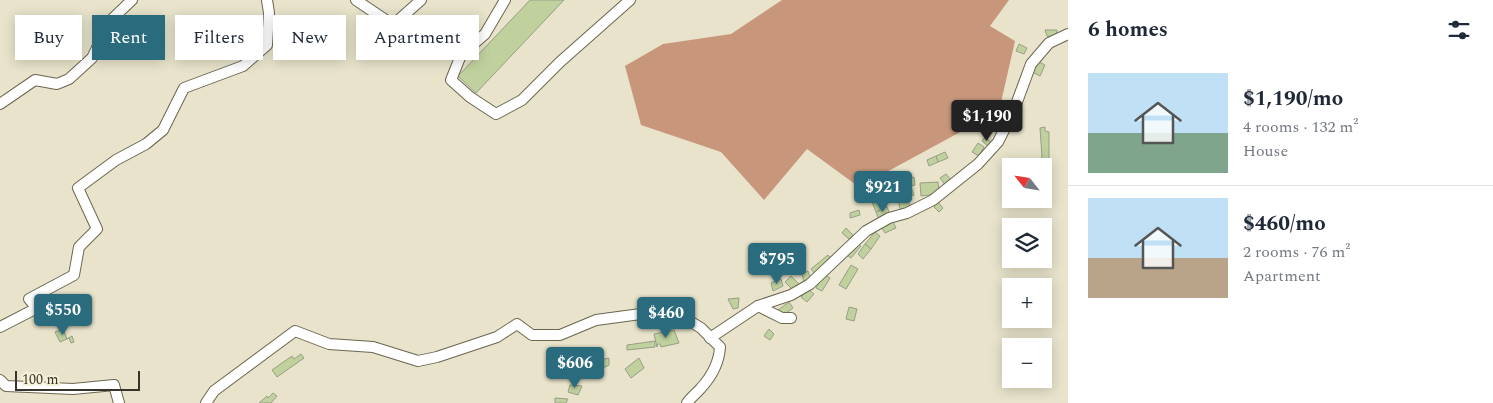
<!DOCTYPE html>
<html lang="en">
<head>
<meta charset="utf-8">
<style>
	body { margin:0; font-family:Spectral,serif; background:#f2f2f3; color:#1f2937; height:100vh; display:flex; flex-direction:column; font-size:19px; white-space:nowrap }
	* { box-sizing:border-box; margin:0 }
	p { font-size:16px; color:#747a83 }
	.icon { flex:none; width:28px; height:28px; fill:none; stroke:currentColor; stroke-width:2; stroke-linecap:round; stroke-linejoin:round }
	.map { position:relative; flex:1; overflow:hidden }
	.panel { display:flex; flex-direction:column; background:#fff; width:425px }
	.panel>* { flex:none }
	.top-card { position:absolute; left:15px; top:15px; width:475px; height:45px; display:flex; gap:10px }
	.needle { width:32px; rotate:300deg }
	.buttons { position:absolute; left:1002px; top:158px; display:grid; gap:10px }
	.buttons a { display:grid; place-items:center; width:50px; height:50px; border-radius:0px; background:#fff; box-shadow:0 2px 12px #0003; font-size:25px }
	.scale { position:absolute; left:15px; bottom:12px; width:125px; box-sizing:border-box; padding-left:5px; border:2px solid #37352b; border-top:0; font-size:14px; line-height:18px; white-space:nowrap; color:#37352b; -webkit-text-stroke:4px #f5f1d7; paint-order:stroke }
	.price { position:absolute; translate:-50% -42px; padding:0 11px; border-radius:5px; background:#2a6c7e; color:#fff; font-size:16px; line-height:32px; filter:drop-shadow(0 1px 2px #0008) }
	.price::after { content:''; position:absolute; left:50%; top:30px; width:15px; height:11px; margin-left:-8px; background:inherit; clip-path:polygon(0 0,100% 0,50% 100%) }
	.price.current { background:#222; color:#fff }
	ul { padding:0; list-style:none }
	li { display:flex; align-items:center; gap:15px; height:125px; padding:0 20px }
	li+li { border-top:1px solid #e0e1e3 }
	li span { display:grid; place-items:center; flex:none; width:140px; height:100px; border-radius:0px; color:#555 }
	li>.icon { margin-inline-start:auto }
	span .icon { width:60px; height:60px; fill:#fffc; stroke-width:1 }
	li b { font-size:21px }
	h2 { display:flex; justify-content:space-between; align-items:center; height:60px; padding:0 20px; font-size:21px }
	.tag { padding:0 18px; border-radius:0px; background:#fff; box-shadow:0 2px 12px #0003; font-size:18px; line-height:45px }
	.tag.current { background:#2a6c7e; color:#fff }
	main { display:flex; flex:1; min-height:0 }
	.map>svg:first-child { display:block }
	.forest { fill:#c8977b }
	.building { fill:#c0d19e; stroke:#969f87 }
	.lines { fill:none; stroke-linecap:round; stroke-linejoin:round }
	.minor-casing { stroke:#6a664f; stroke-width:12 }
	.minor { stroke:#fff; stroke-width:10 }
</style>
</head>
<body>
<main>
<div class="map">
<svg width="1068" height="403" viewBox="0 0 1068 403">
	<rect width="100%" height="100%" fill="#e8e3ca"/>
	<!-- forest -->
	<path class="forest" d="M782,0H1009L990,26L1015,41L999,111L859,187L807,149L764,200L721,152L641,125L625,66L663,44L731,34Z"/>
	<!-- building -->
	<g class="building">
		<path d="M530,0H564L476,93L458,76Z"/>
		<path d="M1045,30H1057L1056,36H1047Z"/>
		<path d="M1019,44L1027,48L1024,54L1016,51Z"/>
		<path d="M1037,61L1045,65L1040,76L1032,72Z"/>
		<path d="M1045,127V131L1049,132V166L1045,173L1044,166H1037L1042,157L1040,128Z"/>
		<path d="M985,137L992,143L989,147L982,141Z"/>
		<path d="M978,143L984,147L979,156L972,152Z"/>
		<path d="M945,152L948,158L938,162L936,156Z"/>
		<path d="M936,156L938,162L929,166L927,160Z"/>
		<path d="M946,174L952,181L946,186L940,178Z"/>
		<path d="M914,177L915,185L910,186L909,178Z"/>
		<path d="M938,182L939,194L921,196L920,183Z"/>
		<path d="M911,187L914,195L907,197L911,209L901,212L896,192Z"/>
		<path d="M883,198L887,207L876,212L872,202Z"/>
		<path d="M938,202L943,208L939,212L934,207Z"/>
		<path d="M887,207L890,214L879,220L876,212Z"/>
		<path d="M859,210L860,215L850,218V213Z"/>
		<path d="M892,220L896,228L885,233L881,226Z"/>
		<path d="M846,228L853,235L849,239L842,233Z"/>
		<path d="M875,232L880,236L871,249L865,244Z"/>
		<path d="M857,242L861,246L851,258L847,255Z"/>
		<path d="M865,244L871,249L863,259L858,254Z"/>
		<path d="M828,255L832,260L815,274L811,269Z"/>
		<path d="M851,265L858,269L846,289L839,285Z"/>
		<path d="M808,271L811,280L804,282L802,274Z"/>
		<path d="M824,274L830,278L822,291L816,288Z"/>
		<path d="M791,276L799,284L793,290L785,282Z"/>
		<path d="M781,279L783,286L773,291L771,283Z"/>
		<path d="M808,289L814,294L807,302L801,297Z"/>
		<path d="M739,298L738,308L733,309L728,299Z"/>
		<path d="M789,302L793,308L782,316L778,310Z"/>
		<path d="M849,307L857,309L854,321L846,319Z"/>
		<path d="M63,329L67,339L72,336L74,342L71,343L69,338L60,342L55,332Z"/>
		<path d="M769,329L774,334L770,340L764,336Z"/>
		<path d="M674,330L679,343L661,347L660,344H658L657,347L654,334Z"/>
		<path d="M655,341V347L627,350V345Z"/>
		<path d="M301,354L304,358L277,377L272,370L292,356L294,359Z"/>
		<path d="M609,358V365L603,368L600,360Z"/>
		<path d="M639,358L644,368L631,378L625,369Z"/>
		<path d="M599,367L598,375L582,378L580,368Z"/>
		<path d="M570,385L582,386L578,395L568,392Z"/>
		<path d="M273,393L277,396L271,403H259L267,396L268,398Z"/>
		<path d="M555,398L568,399L566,403H555Z"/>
	</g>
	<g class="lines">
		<!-- minor casing -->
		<g class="minor-casing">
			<g id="minor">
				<path d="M356,0L393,25L421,0"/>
				<path d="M505,0L485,34L461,55L451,80L470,97L496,114L522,100L560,62L630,0"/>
				<path d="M0,104L35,80L57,84L69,79L92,58L110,21L132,0"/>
				<path d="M758,306L782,318H791"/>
				<path d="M0,327L37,308L29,299L74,275L79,247L97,229L78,188L116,160L146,144L163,130L184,88L243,66L267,45L269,13L267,0"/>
				<path d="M710,338L758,306L791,295L810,284L866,231L889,218L907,213L933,200L978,164L998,142L1014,110L1031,64L1049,43L1068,34"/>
				<path d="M0,380L6,386L73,389L114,385L119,403"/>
				<path d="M206,403L214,391L295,331L329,344L373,347L418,361L437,357L497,337L517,324L532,335H560L596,320L648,313L671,314L688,320L701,328L720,347C719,364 712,376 701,388C697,393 691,397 687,403"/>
			</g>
		</g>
		<!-- minor -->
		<use href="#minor" class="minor"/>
	</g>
</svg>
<div class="buttons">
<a><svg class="needle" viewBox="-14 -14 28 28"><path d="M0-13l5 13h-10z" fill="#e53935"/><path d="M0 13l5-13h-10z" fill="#747a83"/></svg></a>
<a><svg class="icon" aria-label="layers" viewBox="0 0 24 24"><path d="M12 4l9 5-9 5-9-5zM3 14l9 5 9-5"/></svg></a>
<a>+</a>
<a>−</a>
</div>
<div class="scale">100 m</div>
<b class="price current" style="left:987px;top:142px">$1,190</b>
<b class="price" style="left:883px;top:213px">$921</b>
<b class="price" style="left:777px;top:285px">$795</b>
<b class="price" style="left:63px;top:336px">$550</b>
<b class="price" style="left:666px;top:339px">$460</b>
<b class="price" style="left:575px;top:389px">$606</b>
<div class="top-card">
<a class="tag">Buy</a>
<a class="tag current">Rent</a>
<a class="tag">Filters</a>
<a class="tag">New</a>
<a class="tag">Apartment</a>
</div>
</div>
<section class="panel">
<h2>6 homes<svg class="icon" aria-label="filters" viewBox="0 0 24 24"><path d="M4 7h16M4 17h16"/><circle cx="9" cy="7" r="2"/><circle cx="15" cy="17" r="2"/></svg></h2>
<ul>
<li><span style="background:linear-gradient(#bfe0f5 60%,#7fa58c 0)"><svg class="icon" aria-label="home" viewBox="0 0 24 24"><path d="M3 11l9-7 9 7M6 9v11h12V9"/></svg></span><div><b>$1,190/mo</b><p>4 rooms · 132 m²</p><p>House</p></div></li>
<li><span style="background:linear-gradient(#bfe0f5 60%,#b9a48a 0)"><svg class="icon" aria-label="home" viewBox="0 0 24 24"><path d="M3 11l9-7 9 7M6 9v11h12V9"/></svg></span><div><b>$460/mo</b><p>2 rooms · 76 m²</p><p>Apartment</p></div></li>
</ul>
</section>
</main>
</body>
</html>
